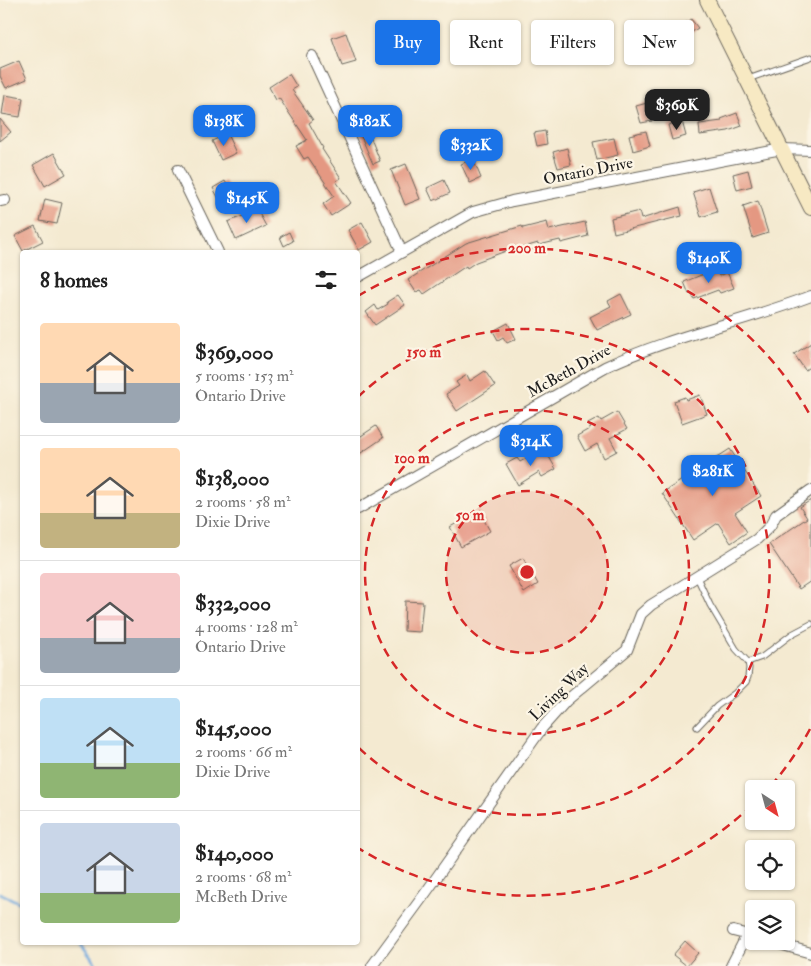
<!DOCTYPE html>
<html lang="en">
<head>
<meta charset="utf-8">
<style>
	body { margin:0; font-family:"IM FELL Double Pica",serif; background:#f2f2f2; color:#222; height:100vh; display:flex; flex-direction:column; font-size:19px; white-space:nowrap }
	* { box-sizing:border-box; margin:0 }
	p { font-size:16px; color:#767676 }
	.icon { flex:none; width:28px; height:28px; fill:none; stroke:currentColor; stroke-width:2; stroke-linecap:round; stroke-linejoin:round }
	.map { position:relative; flex:1; overflow:hidden }
	.sheet { position:absolute; left:20px; top:250px; width:340px; height:695px; display:flex; flex-direction:column; background:#fff; border-radius:5px; box-shadow:0 1px 4px #0004 }
	.sheet>* { flex:none }
	.hud { position:absolute; left:375px; top:20px; width:360px; height:45px; display:flex; gap:10px }
	.needle { width:32px; rotate:144deg }
	.buttons { position:absolute; left:745px; top:780px; display:grid; gap:10px }
	.buttons a { display:grid; place-items:center; width:50px; height:50px; border-radius:5px; background:#fff; box-shadow:0 1px 4px #0004; font-size:25px }
	.price { position:absolute; translate:-50% -42px; padding:0 11px; border-radius:10px; background:#1a73e8; color:#fff; font-size:16px; line-height:32px; filter:drop-shadow(0 1px 2px #0008) }
	.price::after { content:''; position:absolute; left:50%; top:30px; width:15px; height:11px; margin-left:-8px; background:inherit; clip-path:polygon(0 0,100% 0,50% 100%) }
	.price.current { background:#222; color:#fff }
	ul { padding:0; list-style:none }
	li { display:flex; align-items:center; gap:15px; height:125px; padding:0 20px }
	li+li { border-top:1px solid #e0e0e0 }
	li span { display:grid; place-items:center; flex:none; width:140px; height:100px; border-radius:5px; color:#555 }
	li>.icon { margin-inline-start:auto }
	span .icon { width:60px; height:60px; fill:#fffc; stroke-width:1 }
	li b { font-size:21px }
	h2 { display:flex; justify-content:space-between; align-items:center; height:60px; padding:0 20px; font-size:21px }
	.pill { padding:0 18px; border-radius:5px; background:#fff; box-shadow:0 1px 4px #0004; font-size:18px; line-height:45px }
	.pill.current { background:#1a73e8; color:#fff }
	.map>svg:first-child { display:block }
	.lines { fill:none; stroke-linecap:round; stroke-linejoin:round }
	.stream { stroke:#6ca6dc; stroke-width:3 }
	.building { fill:#e49882 }
	.lane-casing { stroke:#68645b; stroke-width:7 }
	.street-casing { stroke:#68645b; stroke-width:12 }
	.secondary-casing { stroke:#68645b; stroke-width:16 }
	.lane { stroke:#fff; stroke-width:5 }
	.street { stroke:#fff; stroke-width:10 }
	.secondary { stroke:#f7e9c3; stroke-width:14 }
	.ring { fill:none; stroke:#d62828; stroke-width:2.5; stroke-dasharray:9 6 }
	.labels { text-anchor:middle; dominant-baseline:central; stroke-width:4.5; stroke-linejoin:round; paint-order:stroke }
	.street-label { font-size:16px; fill:#1c1c1c; stroke:#fcf5e5 }
	.centre { fill:#d62828; stroke:#fcf5e5; stroke-width:2.5 }
	.ring-label { font-size:15px; text-anchor:middle; font-weight:bold; fill:#d62828; stroke:#fcf5e5; stroke-width:4.5; stroke-linejoin:round; paint-order:stroke }
</style>
</head>
<body>
<div class="map">
<svg width="811" height="966" viewBox="0 0 811 966">
	<rect width="100%" height="100%" fill="#fcf5e5"/>
	<filter id="ink" filterUnits="userSpaceOnUse"><feTurbulence type="fractalNoise" baseFrequency=".02" numOctaves="2"/><feDisplacementMap in="SourceGraphic" scale="10" xChannelSelector="R" yChannelSelector="G"/><feConvolveMatrix kernelMatrix="1 2 1 2 8 2 1 2 1" color-interpolation-filters="sRGB"/></filter>
	<filter id="wash" filterUnits="userSpaceOnUse"><feTurbulence type="fractalNoise" baseFrequency=".0096" numOctaves="4" result="noise"/><feDisplacementMap in="SourceGraphic" scale="20" xChannelSelector="R" yChannelSelector="G"/><feGaussianBlur stdDeviation="1.12" result="paint"/><feColorMatrix in="noise" values="0 0 0 0 0 0 0 0 0 0 0 0 0 0 0 0 0 1.4 0 .05"/><feComposite in="paint" operator="in"/></filter>
	<g filter="url(#wash)">
		<rect width="100%" height="100%" fill="#f4ead1"/>
		<g class="lines">
			<!-- stream -->
			<g class="stream">
				<path d="M0,893L22,904"/>
				<path d="M80,942L97,966"/>
			</g>
		</g>
		<g id="blocks">
			<!-- building -->
			<g class="building">
				<path d="M691,19L698,28L686,36L680,27Z"/>
				<path d="M346,33L356,62L342,66L332,38Z"/>
				<path d="M19,61L27,79L6,88L0,76V69Z"/>
				<path d="M289,74L297,87L292,90L313,120L309,123L323,148L322,149L341,178L336,181L351,203L331,216L323,204L334,196L308,157L304,159L296,146L307,140L279,98L276,100L269,87Z"/>
				<path d="M5,95L23,98L20,117L2,114Z"/>
				<path d="M647,103L652,121L641,123L636,106Z"/>
				<path d="M737,113L742,126L728,131L700,135L699,124L722,121L721,119Z"/>
				<path d="M0,119L11,132L0,141Z"/>
				<path d="M682,121L686,136L672,140L668,125Z"/>
				<path d="M368,131L380,161L373,164L360,134Z"/>
				<path d="M545,131L547,144L537,146L534,133Z"/>
				<path d="M646,131L650,146L633,151L629,135Z"/>
				<path d="M227,134L236,153L221,160L212,141Z"/>
				<path d="M614,138L618,155L597,160L593,142Z"/>
				<path d="M567,148L571,165L558,168L553,152Z"/>
				<path d="M54,153L66,174L45,186L33,165Z"/>
				<path d="M473,159L481,178L470,183L461,164Z"/>
				<path d="M406,164L420,199L405,205L391,170Z"/>
				<path d="M748,170L752,186L737,190L733,174Z"/>
				<path d="M444,180L450,193L433,201L427,188Z"/>
				<path d="M225,181L236,201L224,208L213,188Z"/>
				<path d="M709,187L717,212L701,217L693,192Z"/>
				<path d="M45,199L62,203L57,224L40,221Z"/>
				<path d="M758,201L768,233L753,238L743,206Z"/>
				<path d="M255,206L266,226L236,240L228,222L248,214L246,210Z"/>
				<path d="M680,207L682,216L614,233L611,218L639,211L641,219Z"/>
				<path d="M362,222L373,242L359,250L348,230Z"/>
				<path d="M547,222L549,230L585,222L588,236L561,243L560,240L539,245L538,243L515,250L514,248L476,262L467,268L466,266L424,294L421,290L416,292L408,280L466,243L522,226L523,228Z"/>
				<path d="M35,226L43,241L23,251L15,236Z"/>
				<path d="M289,232L293,241L284,246L280,237Z"/>
				<path d="M716,269L719,276L727,272L734,288L720,293L718,290L694,299L691,293L689,294L684,282Z"/>
				<path d="M621,294L631,314L597,330L590,317L611,306L608,301Z"/>
				<path d="M398,295L405,305L375,325L366,312L375,305L378,310L388,304L387,302Z"/>
				<path d="M508,323L516,339L507,343L503,337L498,340L493,331Z"/>
				<path d="M811,343V366L805,370L794,354Z"/>
				<path d="M485,371L495,386L457,411L446,394L459,386L456,382L467,375L470,381Z"/>
				<path d="M700,395L707,414L682,423L674,401L685,397L686,400Z"/>
				<path d="M617,412L627,429L610,438L617,451L604,458L597,444L585,451L577,436L591,428L588,424L599,418L601,421Z"/>
				<path d="M376,426L383,438L358,455V438Z"/>
				<path d="M544,448L556,469L542,477L539,472L518,485L506,464L517,458L520,462Z"/>
				<path d="M730,449L761,496L735,513L747,532L731,543L718,523L693,540L662,493Z"/>
				<path d="M811,500V581L799,589L769,544L807,518L800,507Z"/>
				<path d="M479,511L490,531L461,547L450,527Z"/>
				<path d="M523,558L538,584L524,593L509,566Z"/>
				<path d="M405,601L423,602L420,632L404,631Z"/>
				<path d="M685,941L698,953L687,966L673,955Z"/>
			</g>
		</g>
	</g>
	<g filter="url(#ink)">
		<use href="#blocks" fill-opacity="0" stroke="#68645b" stroke-width="1"/>
		<g class="lines">
			<!-- lane casing -->
			<g class="lane-casing">
				<g id="lane">
					<path d="M748,79L811,57"/>
					<path d="M697,577L710,605L736,649L748,662L749,668L748,677L746,682L735,693L717,706L697,727"/>
					<path d="M748,662L762,657L792,634L811,624"/>
				</g>
			</g>
			<!-- street casing -->
			<g class="street-casing">
				<g id="street">
					<path d="M312,56L402,252"/>
					<path d="M178,170L218,252"/>
					<path d="M0,201L5,200"/>
					<path d="M358,277L473,212L512,201L782,149L811,150"/>
					<path d="M358,509L605,367C671,336 743,322 811,296"/>
					<path d="M733,931L753,936"/>
					<path d="M769,941L811,953"/>
					<path d="M372,966L427,891L542,728L566,701L627,650L641,614L651,605L757,539L770,526L776,515L811,490"/>
					<path d="M731,966L747,935"/>
				</g>
			</g>
			<!-- secondary casing -->
			<g class="secondary-casing">
				<path id="secondary" d="M707,0L811,208"/>
			</g>
			<!-- lane -->
			<use href="#lane" class="lane"/>
			<!-- street -->
			<use href="#street" class="street"/>
			<!-- secondary -->
			<use href="#secondary" class="secondary"/>
		</g>
	</g>
	<!-- distance rings -->
	<circle cx="527" cy="572" r="81" fill="#d62828" fill-opacity=".12"/>
	<g class="ring">
		<circle cx="527" cy="572" r="81"/>
		<circle cx="527" cy="572" r="162"/>
		<path d="M358 397A243 243 0 1 1 358 747"/>
		<path d="M810 729A324 324 0 0 1 770 787M752 805A324 324 0 0 1 358 848M358 296A324 324 0 0 1 810 415"/>
	</g>
	<g class="labels">
		<!-- street labels -->
		<g class="street-label">
			<text transform="translate(588 171) rotate(-11)">Ontario Drive</text>
			<text transform="translate(569 371) rotate(-29)">McBeth Drive</text>
			<text transform="translate(559 692) rotate(-44)">Living Way</text>
		</g>
	</g>
	<circle cx="527" cy="572" r="8" class="centre"/>
	<g class="ring-label">
		<text x="527" y="253">200 m</text>
		<text x="424" y="357">150 m</text>
		<text x="412" y="463">100 m</text>
		<text x="470" y="520">50 m</text>
	</g>
</svg>
<div class="buttons">
<a><svg class="needle" viewBox="-14 -14 28 28"><path d="M0-13l5 13h-10z" fill="#e53935"/><path d="M0 13l5-13h-10z" fill="#767676"/></svg></a>
<a><svg class="icon" aria-label="locate" viewBox="0 0 24 24"><circle cx="12" cy="12" r="6"/><path d="M12 2v4M12 18v4M2 12h4M18 12h4"/></svg></a>
<a><svg class="icon" aria-label="layers" viewBox="0 0 24 24"><path d="M12 4l9 5-9 5-9-5zM3 14l9 5 9-5"/></svg></a>
</div>
<b class="price current" style="left:677px;top:131px">$369K</b>
<b class="price" style="left:224px;top:147px">$138K</b>
<b class="price" style="left:370px;top:147px">$182K</b>
<b class="price" style="left:471px;top:171px">$332K</b>
<b class="price" style="left:247px;top:224px">$145K</b>
<b class="price" style="left:709px;top:284px">$140K</b>
<b class="price" style="left:531px;top:467px">$314K</b>
<b class="price" style="left:713px;top:497px">$281K</b>
<div class="hud">
<a class="pill current">Buy</a>
<a class="pill">Rent</a>
<a class="pill">Filters</a>
<a class="pill">New</a>
</div>
<section class="sheet">
<h2>8 homes<svg class="icon" aria-label="filters" viewBox="0 0 24 24"><path d="M4 7h16M4 17h16"/><circle cx="9" cy="7" r="2"/><circle cx="15" cy="17" r="2"/></svg></h2>
<ul>
<li><span style="background:linear-gradient(#ffd9b3 60%,#9aa5b1 0)"><svg class="icon" aria-label="home" viewBox="0 0 24 24"><path d="M3 11l9-7 9 7M6 9v11h12V9"/></svg></span><div><b>$369,000</b><p>5 rooms · 153 m²</p><p>Ontario Drive</p></div></li>
<li><span style="background:linear-gradient(#ffd9b3 65%,#c2b280 0)"><svg class="icon" aria-label="home" viewBox="0 0 24 24"><path d="M3 11l9-7 9 7M6 9v11h12V9"/></svg></span><div><b>$138,000</b><p>2 rooms · 58 m²</p><p>Dixie Drive</p></div></li>
<li><span style="background:linear-gradient(#f6c9c9 65%,#9aa5b1 0)"><svg class="icon" aria-label="home" viewBox="0 0 24 24"><path d="M3 11l9-7 9 7M6 9v11h12V9"/></svg></span><div><b>$332,000</b><p>4 rooms · 128 m²</p><p>Ontario Drive</p></div></li>
<li><span style="background:linear-gradient(#bfe0f5 65%,#8fb573 0)"><svg class="icon" aria-label="home" viewBox="0 0 24 24"><path d="M3 11l9-7 9 7M6 9v11h12V9"/></svg></span><div><b>$145,000</b><p>2 rooms · 66 m²</p><p>Dixie Drive</p></div></li>
<li><span style="background:linear-gradient(#c9d6e8 70%,#8fb573 0)"><svg class="icon" aria-label="home" viewBox="0 0 24 24"><path d="M3 11l9-7 9 7M6 9v11h12V9"/></svg></span><div><b>$140,000</b><p>2 rooms · 68 m²</p><p>McBeth Drive</p></div></li>
</ul>
</section>
</div>
</body>
</html>
